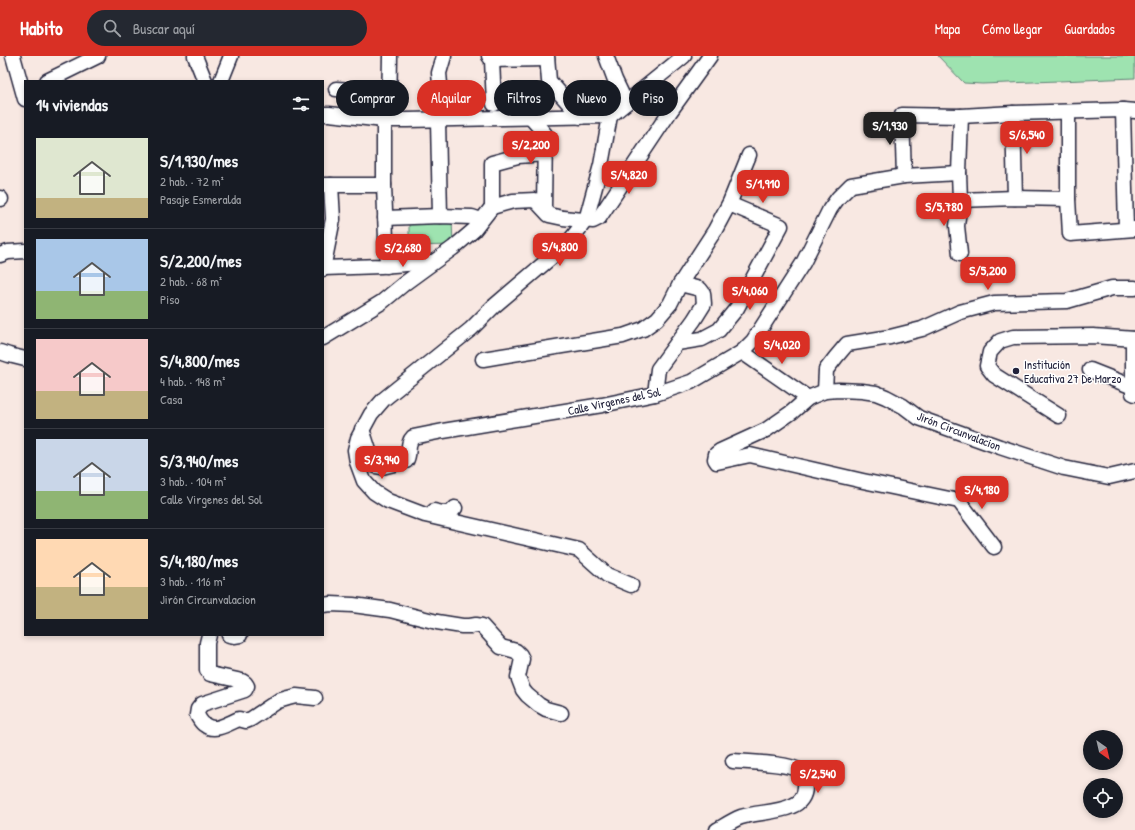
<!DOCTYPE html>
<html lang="es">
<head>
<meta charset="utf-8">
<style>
	body { margin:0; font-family:"Patrick Hand",sans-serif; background:#242831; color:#f1f3f6; height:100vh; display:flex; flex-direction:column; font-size:15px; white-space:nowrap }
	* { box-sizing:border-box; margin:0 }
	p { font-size:13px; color:#9ea1a6 }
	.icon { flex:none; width:22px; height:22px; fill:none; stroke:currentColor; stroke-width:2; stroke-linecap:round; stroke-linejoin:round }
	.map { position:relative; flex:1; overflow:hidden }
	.panel { position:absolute; left:24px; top:24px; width:300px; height:556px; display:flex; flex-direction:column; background:#171b24; border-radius:0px; box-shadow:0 2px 6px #0003 }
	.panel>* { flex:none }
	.top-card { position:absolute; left:336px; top:24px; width:380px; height:36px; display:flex; gap:8px }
	.needle { width:26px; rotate:146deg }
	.fabs { position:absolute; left:1083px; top:674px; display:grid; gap:8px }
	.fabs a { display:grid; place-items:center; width:40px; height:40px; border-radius:50%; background:#171b24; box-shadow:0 2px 6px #0003; font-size:20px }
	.price { position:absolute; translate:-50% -34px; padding:0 9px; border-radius:8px; background:#d93025; color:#fff; font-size:13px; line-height:26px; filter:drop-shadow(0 1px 2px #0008) }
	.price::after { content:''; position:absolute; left:50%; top:24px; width:12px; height:9px; margin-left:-6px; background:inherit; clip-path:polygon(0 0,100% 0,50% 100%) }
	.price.active { background:#222; color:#fff }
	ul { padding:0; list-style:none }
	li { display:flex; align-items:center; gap:12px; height:100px; padding:0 12px }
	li+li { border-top:1px solid #363941 }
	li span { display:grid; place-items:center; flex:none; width:112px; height:80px; border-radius:0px; color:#555 }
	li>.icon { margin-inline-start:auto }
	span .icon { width:48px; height:48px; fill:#fffc; stroke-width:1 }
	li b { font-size:17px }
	h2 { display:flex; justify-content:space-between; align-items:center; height:48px; padding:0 12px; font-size:17px }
	.pill { padding:0 14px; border-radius:18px; background:#171b24; box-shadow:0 2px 6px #0003; font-size:14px; line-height:36px }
	.pill.active { background:#d93025; color:#fff }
	header { display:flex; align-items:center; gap:24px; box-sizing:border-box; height:56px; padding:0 20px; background:#d93025; color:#fff }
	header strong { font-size:19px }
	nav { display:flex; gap:22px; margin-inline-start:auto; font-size:14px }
	.search { width:280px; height:36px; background:#242831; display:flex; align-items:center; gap:10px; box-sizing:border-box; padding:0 14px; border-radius:22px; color:#9ea1a6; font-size:15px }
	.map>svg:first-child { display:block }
	.green { fill:#9ee3b0; stroke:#608276 }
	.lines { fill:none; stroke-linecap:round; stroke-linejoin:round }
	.minor-casing { stroke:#22223b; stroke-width:17 }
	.minor { stroke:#fff; stroke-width:14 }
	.poi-dot { fill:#22223b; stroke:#fff; stroke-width:1.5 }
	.labels { text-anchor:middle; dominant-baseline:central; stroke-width:3; stroke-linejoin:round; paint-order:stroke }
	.poi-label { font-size:12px; fill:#22223b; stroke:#fff; text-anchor:start }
	.street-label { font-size:12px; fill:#22223b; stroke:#fff }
</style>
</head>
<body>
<header>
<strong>Habito</strong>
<div class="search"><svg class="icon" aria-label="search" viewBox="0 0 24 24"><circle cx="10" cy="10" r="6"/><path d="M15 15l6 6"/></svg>Buscar aquí</div>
<nav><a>Mapa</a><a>Cómo llegar</a><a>Guardados</a></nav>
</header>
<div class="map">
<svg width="1135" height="774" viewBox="0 0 1135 774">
	<rect width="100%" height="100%" fill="#f8e8e2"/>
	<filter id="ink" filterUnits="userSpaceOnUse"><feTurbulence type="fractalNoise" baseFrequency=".025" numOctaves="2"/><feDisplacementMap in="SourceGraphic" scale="8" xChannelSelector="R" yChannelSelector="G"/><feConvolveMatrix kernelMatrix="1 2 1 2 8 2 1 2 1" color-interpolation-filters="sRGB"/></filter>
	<g filter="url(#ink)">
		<!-- green -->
		<g class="green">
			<path d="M938,0H1135V22L982,28L964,27Z"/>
			<path d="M452,164L453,189L409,190V166Z"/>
		</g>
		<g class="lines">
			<!-- minor casing -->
			<g class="minor-casing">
				<g id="minor">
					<path d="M13,0L25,43"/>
					<path d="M195,0L205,25"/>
					<path d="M489,0L492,4L494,48"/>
					<path d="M547,0L549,25L581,61"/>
					<path d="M606,0L615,24L626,47"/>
					<path d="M492,4L547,3"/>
					<path d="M47,25L98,0"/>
					<path d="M221,25L231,0"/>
					<path d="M336,33L389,36"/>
					<path d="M441,39L439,17L444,0"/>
					<path d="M389,53L390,0"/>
					<path d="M1123,54L1126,173"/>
					<path d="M1068,56V143L1070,178L1135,173"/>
					<path d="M1013,57L1015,142"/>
					<path d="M323,58H329L384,64H407L610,60L684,0"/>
					<path d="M610,60L601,109L586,164L568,187L493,251L471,273L384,343L371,358L358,382L355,394L357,406L364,425L374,436L388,445L425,459L579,494L607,519L631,529"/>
					<path d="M531,62L545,78L544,152"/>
					<path d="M384,64V129L387,210"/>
					<path d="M438,64L440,160"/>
					<path d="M904,120L902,59L961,60L1013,57L1123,54L1135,55"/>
					<path d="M323,129H384"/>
					<path d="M0,142L1,143"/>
					<path d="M960,144L1015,142L1068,143"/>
					<path d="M492,151V107L518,100L545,98"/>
					<path d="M385,162L440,160L472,161L481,164"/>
					<path d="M960,198L957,170L960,144L959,117L961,60"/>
					<path d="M0,199L8,196L25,195"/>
					<path d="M324,212L381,210L432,206"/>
					<path d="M323,213L333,163L331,129"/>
					<path d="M323,282L382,246L405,227L453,192L474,174L492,151L513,145L535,144L549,159L563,162L593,165L599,162L669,57L710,0"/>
					<path d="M1133,283V337L1135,338"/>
					<path d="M677,287L702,283L719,274L737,252L781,170L734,150"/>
					<path d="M0,296L9,299L25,303"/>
					<path d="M742,296L808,342"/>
					<path d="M483,303L623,280L643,273L657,263L670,248L680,228L715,174L730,146L749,99"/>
					<path d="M1090,314L1133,331"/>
					<path d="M825,335L826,314L836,301L847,288L890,281L922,273L960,256L994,247L1067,245L1112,232H1135"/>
					<path d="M655,338L658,313L694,264L704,248L703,237L700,233L680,228"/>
					<path d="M1059,360L994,319L987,310L990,296L1000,285L1013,281L1093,280L1135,283"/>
					<path d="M362,373L372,404L376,410L382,411L406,405C411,397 406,388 413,381L443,375L602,349L655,338L691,326L742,296L753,285L803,207L830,153L838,142L851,129L904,120L959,117"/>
					<path d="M434,455C442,457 450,459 455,452"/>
					<path d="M994,491L959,445L863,425L750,399L717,406L715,403L716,398L720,395L766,374L792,356L808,342L825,335L839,334L862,335L876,337L886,341L903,350L919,362L1000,391L1064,412L1109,421L1135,415"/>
					<path d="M323,549L331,548L353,549L390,554L437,566L462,570H470L476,569L482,570L501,591L516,595L520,599L522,603L518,621L523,634L527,639L539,649L546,653L561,657"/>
					<path d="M209,579L207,587V614L210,618L242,625L245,627L247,630L245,634L202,648L198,653L197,659C199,662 201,667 205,669C215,677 229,667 239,663L246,665L251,663L278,645L288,642L296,640L315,642"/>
					<path d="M229,579L234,580L240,579"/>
					<path d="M717,774C724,770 733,764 741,761C758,756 776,757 792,750C800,747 805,740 805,731C806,725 805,719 800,715C790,707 747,706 733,705"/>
				</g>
			</g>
			<!-- minor -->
			<use href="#minor" class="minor"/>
		</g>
	</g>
	<!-- markers -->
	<circle class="poi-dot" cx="1016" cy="315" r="4"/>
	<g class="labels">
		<!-- poi labels -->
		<g class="poi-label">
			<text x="1024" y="308">Institución<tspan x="1024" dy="14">Educativa 27 De Marzo</tspan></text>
		</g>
		<!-- street labels -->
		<g class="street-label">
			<text transform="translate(614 345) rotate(-12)">Calle Virgenes del Sol</text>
			<text transform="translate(959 375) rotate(21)">Jirón Circunvalacion</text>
		</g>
	</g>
</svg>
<div class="fabs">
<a><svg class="needle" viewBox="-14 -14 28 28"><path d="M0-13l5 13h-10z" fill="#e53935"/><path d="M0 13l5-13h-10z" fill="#9ea1a6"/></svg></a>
<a><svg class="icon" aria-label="locate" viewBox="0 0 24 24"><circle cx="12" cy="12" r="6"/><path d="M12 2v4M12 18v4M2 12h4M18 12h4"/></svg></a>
</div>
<b class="price active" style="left:890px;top:90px">S/1,930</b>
<b class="price" style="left:1027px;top:99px">S/6,540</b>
<b class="price" style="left:531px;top:109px">S/2,200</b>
<b class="price" style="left:629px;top:139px">S/4,820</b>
<b class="price" style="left:763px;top:148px">S/1,910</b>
<b class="price" style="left:944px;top:171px">S/5,780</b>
<b class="price" style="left:560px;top:211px">S/4,800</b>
<b class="price" style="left:403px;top:212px">S/2,680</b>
<b class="price" style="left:988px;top:235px">S/5,200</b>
<b class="price" style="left:750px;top:255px">S/4,060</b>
<b class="price" style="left:782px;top:309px">S/4,020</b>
<b class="price" style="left:382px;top:424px">S/3,940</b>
<b class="price" style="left:982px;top:454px">S/4,180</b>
<b class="price" style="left:818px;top:738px">S/2,540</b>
<div class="top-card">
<a class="pill">Comprar</a>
<a class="pill active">Alquilar</a>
<a class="pill">Filtros</a>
<a class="pill">Nuevo</a>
<a class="pill">Piso</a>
</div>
<section class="panel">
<h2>14 viviendas<svg class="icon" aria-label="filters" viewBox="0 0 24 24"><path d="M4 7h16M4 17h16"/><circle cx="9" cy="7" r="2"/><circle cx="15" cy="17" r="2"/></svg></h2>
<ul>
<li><span style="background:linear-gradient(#dfe7d0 75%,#c2b280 0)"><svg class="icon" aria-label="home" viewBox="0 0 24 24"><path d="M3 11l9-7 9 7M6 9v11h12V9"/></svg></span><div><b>S/1,930/mes</b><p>2 hab. · 72 m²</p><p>Pasaje Esmeralda</p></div></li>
<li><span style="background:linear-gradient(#a9c7e8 65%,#8fb573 0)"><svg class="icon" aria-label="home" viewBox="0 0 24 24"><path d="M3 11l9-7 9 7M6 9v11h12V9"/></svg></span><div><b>S/2,200/mes</b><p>2 hab. · 68 m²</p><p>Piso</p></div></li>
<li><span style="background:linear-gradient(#f6c9c9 65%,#c2b280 0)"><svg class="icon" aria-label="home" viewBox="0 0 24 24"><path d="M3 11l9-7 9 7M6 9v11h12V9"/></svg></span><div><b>S/4,800/mes</b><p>4 hab. · 148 m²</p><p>Casa</p></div></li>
<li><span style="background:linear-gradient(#c9d6e8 65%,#8fb573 0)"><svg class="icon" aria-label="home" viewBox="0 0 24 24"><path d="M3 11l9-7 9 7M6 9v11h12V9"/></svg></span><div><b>S/3,940/mes</b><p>3 hab. · 104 m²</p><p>Calle Virgenes del Sol</p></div></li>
<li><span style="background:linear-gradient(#ffd9b3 60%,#c2b280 0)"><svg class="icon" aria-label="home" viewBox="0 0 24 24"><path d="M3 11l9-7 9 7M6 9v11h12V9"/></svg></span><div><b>S/4,180/mes</b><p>3 hab. · 116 m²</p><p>Jirón Circunvalacion</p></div></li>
</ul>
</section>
</div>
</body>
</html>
